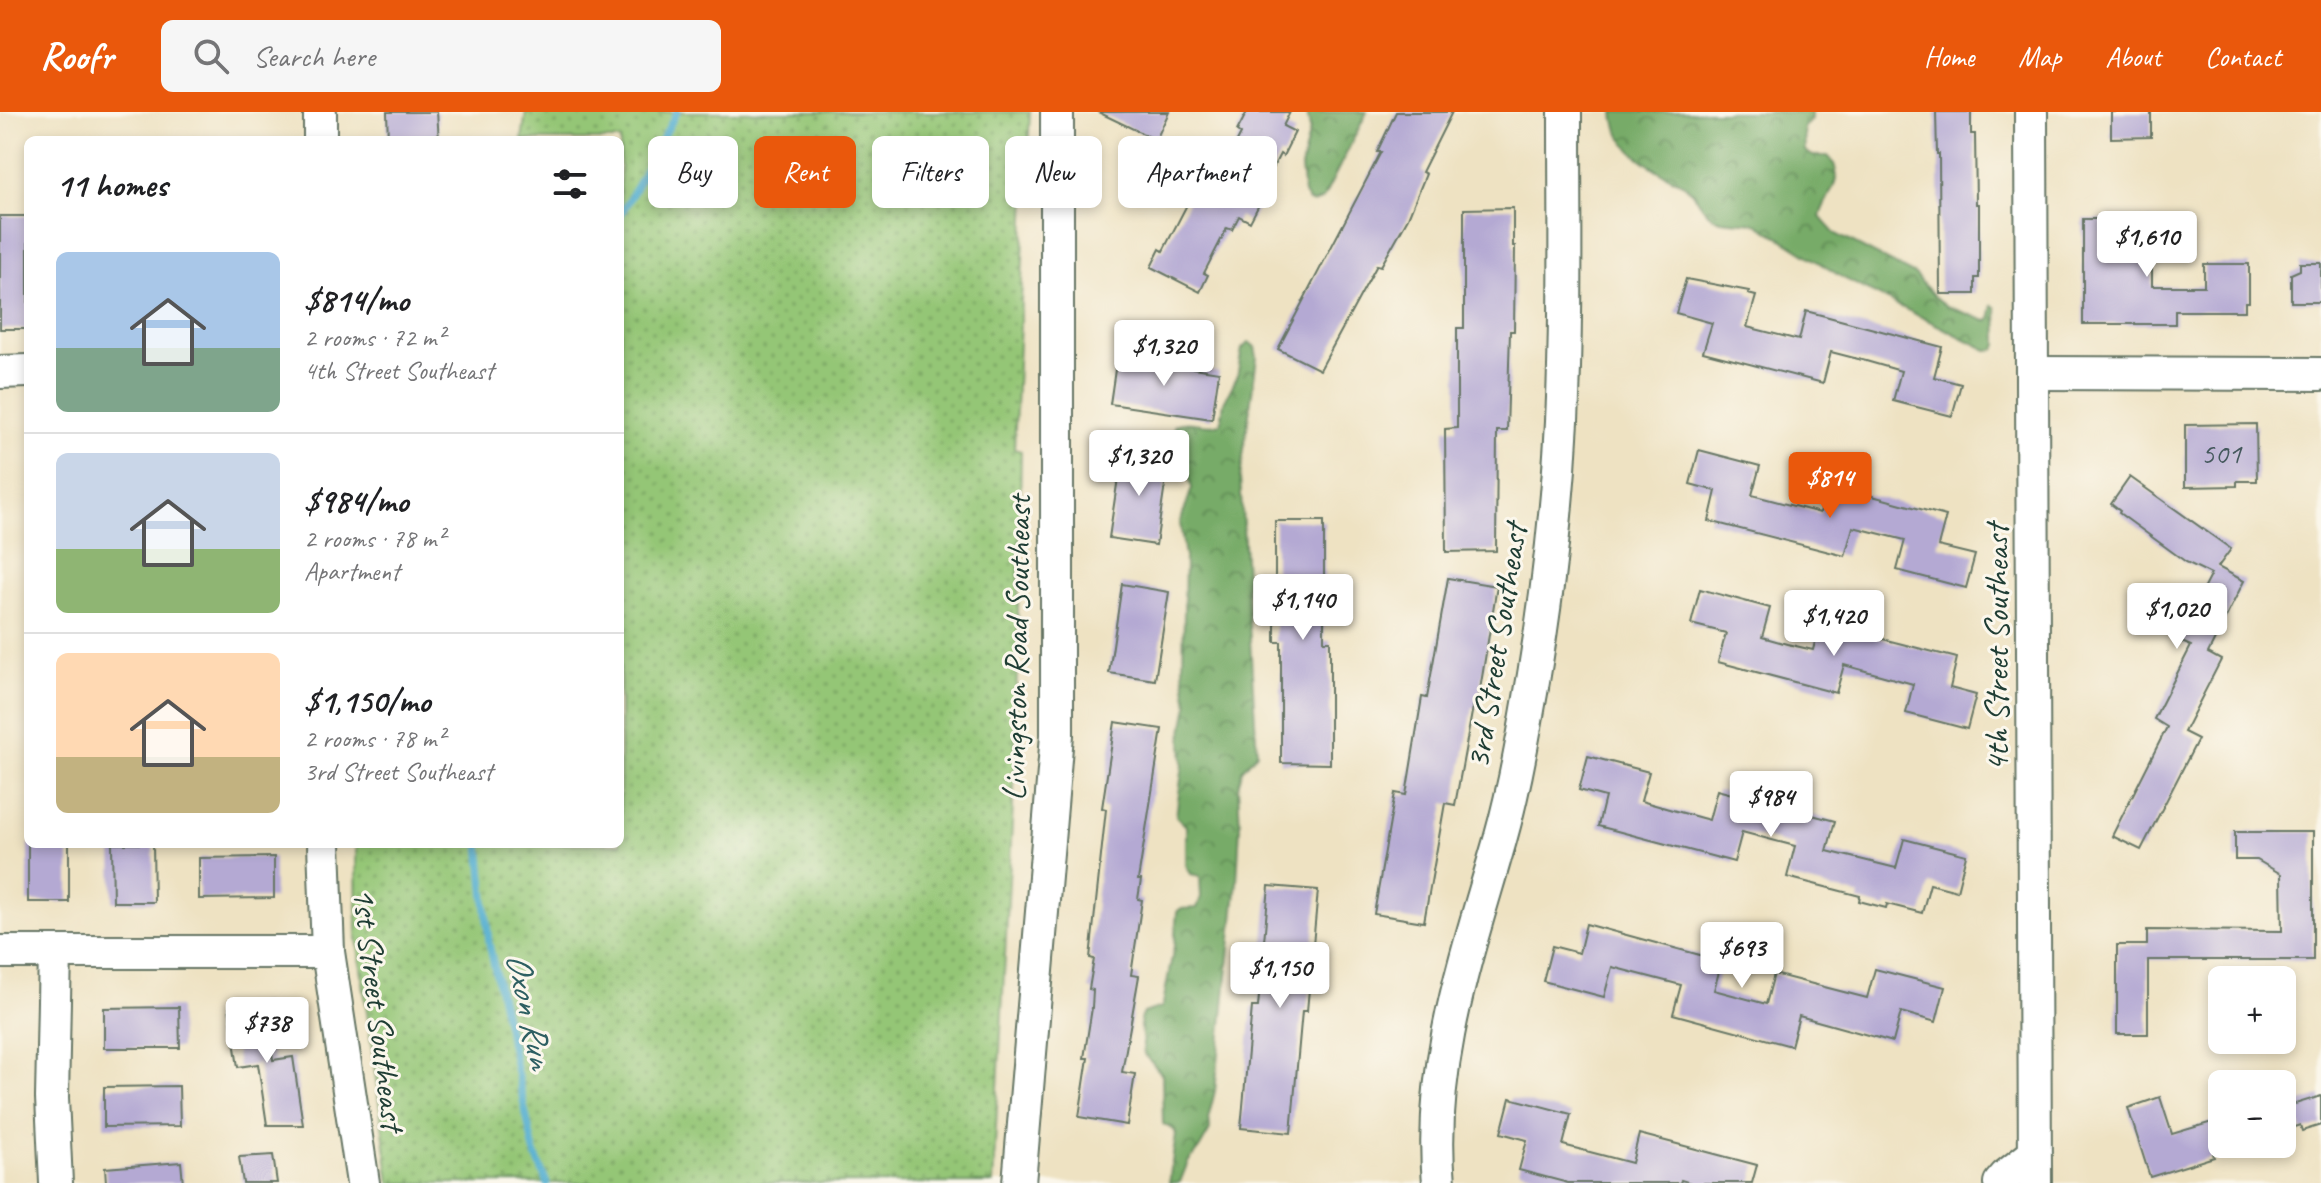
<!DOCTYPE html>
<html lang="en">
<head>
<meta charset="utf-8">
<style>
	body { margin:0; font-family:Caveat,sans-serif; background:#f6f6f6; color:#202124; height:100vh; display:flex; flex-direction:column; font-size:30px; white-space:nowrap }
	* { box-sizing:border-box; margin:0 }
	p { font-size:26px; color:#757577 }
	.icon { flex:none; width:44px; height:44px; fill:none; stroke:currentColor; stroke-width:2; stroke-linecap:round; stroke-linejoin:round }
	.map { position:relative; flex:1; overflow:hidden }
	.details { position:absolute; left:24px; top:24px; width:600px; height:712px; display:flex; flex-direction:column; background:#fff; border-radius:12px; box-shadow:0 4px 12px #0003 }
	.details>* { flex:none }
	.guide { position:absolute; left:648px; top:24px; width:760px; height:72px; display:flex; gap:16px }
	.tools { position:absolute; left:2208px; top:854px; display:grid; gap:16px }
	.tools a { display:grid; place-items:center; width:88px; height:88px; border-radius:12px; background:#fff; box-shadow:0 4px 12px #0003; font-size:40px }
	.price { position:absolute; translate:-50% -68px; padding:0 18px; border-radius:8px; background:#fff; color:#222; font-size:26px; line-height:52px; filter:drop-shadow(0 2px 4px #0008) }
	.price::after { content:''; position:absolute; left:50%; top:48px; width:24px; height:18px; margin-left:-12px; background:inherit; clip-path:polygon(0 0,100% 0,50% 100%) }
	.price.on { background:#ea580c; color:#fff }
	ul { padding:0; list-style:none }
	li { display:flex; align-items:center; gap:24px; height:200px; padding:0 32px }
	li+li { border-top:2px solid #e0e0e0 }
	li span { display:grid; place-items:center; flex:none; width:224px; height:160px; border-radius:12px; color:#555 }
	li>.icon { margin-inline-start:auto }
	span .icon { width:96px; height:96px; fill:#fffc; stroke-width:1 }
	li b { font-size:34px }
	h2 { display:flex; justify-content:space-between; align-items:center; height:96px; padding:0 32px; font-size:34px }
	.pill { padding:0 28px; border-radius:12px; background:#fff; box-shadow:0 4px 12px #0003; font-size:28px; line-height:72px }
	.pill.on { background:#ea580c; color:#fff }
	header { display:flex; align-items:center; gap:48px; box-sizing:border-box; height:112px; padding:0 40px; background:#ea580c; color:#fff }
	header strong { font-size:38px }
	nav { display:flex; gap:44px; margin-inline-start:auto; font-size:28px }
	.search { width:560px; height:72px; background:#f6f6f6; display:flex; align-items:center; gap:20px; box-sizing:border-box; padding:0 28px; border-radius:12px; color:#757577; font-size:30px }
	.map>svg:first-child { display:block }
	.forest { fill:url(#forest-crowns); stroke:#4b744e; stroke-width:2 }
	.park { fill:url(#park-dots); stroke:#5a8255; stroke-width:2 }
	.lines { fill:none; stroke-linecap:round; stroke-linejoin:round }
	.stream { stroke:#51adcf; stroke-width:7 }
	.building { fill:#b4a9d3 }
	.minor-casing { stroke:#677766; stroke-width:36 }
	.minor { stroke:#fff; stroke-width:32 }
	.labels { text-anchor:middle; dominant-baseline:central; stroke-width:6; stroke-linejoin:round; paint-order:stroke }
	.number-label { font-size:30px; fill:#44585c }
	.street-label { font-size:34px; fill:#1f3d34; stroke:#fbf7ec }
	.water-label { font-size:36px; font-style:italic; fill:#2e5f62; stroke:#fbf7ec }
</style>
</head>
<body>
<header>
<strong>Roofr</strong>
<div class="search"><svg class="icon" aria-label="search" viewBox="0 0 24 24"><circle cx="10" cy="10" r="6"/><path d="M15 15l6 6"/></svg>Search here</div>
<nav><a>Home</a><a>Map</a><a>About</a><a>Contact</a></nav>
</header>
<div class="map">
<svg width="2321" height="1071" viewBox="0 0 2321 1071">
	<defs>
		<pattern id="forest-crowns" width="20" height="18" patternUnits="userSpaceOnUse" patternTransform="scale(2)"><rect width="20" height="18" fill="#77ab67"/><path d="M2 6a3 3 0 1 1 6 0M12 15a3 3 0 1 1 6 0" fill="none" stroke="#618c56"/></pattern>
		<pattern id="park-dots" width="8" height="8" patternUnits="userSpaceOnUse" patternTransform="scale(2)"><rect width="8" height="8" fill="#94c676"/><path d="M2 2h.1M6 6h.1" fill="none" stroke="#78a262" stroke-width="1.8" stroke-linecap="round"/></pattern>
	</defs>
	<rect width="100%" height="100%" fill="#fbf7ec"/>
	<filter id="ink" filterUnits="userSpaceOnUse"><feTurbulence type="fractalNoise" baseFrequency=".0125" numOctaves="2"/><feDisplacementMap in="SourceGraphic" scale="16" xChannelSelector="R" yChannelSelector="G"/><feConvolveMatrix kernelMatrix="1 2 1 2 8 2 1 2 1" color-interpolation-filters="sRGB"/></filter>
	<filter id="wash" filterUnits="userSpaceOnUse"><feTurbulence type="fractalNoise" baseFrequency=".006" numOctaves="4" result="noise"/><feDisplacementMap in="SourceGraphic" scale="32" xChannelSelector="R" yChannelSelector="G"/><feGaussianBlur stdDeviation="1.8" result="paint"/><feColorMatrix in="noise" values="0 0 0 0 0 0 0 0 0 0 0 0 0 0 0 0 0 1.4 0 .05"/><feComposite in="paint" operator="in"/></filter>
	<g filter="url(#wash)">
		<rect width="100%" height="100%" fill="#eee2c2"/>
		<!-- forest -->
		<g class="forest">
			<path d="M1307,0H1367L1323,87L1314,91L1308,89L1304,82L1301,56L1310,17Z"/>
			<path d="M1614,0H1811V8L1804,15L1805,39L1813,44H1828C1849,65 1824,85 1820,105L1834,121L1915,163L1934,184L1947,194L1986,209L1990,208L1993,193L1997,196L1998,233L1995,237L1987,238L1843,166L1758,112C1745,108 1725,111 1715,106C1703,100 1699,86 1690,78C1681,68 1668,65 1657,58C1635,45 1615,26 1614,0Z"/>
			<path d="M1249,230L1255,235L1257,245L1240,366L1257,641L1242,658L1238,675L1240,714L1237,770L1215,979L1209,1003L1210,1018L1199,1037L1188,1050L1180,1070L1169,1071L1176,1022L1174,1018L1163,1012L1162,962L1144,942L1140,907L1143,901L1162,895L1163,892L1174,834L1177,800L1180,797L1197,796L1201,785L1200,764L1191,762L1186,753V714L1176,704L1183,652L1182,625L1188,593L1183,559L1185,445L1180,411L1192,376L1181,331L1173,318L1175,313C1189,306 1207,317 1221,311L1224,290L1237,265L1242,237Z"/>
		</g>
		<!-- park -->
		<path class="park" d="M526,0H1030L1014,337L1021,339L1015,654L993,1071H390L357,826L356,732H620V28H522Z"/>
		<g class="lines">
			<!-- stream -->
			<g class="stream">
				<path d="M620,104L677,0"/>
				<path d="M480,732L489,831L534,1039L547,1071"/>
			</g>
		</g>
		<g id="blocks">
			<!-- building -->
			<g class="building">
				<path d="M387,0H437L439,28H388Z"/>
				<path d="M1098,0H1169L1156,28Z"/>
				<path d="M1247,0H1290L1283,14L1295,20L1283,44L1280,42L1258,85L1262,87L1250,110L1239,104L1232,118L1227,116L1204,161L1208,163L1200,180L1151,155L1160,137L1163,139L1193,81L1202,86L1214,62L1219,65L1241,22L1237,19Z"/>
				<path d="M1396,0H1452L1422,60L1426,62L1408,106L1381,154L1377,153L1320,258L1278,237L1381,40H1377Z"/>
				<path d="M1936,0H1971V22H1975L1976,92H1979V166H1975V182H1940L1939,42H1937Z"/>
				<path d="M2111,0H2151V25L2111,26Z"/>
				<path d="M1513,96V134H1515L1514,219H1510L1507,319H1497L1496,439L1446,440L1445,317L1457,316V216H1464V97Z"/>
				<rect x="0" y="104" width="28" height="113"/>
				<path d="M2083,107H2152V174H2204V152H2249V190H2245V199H2175V212H2083Z"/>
				<path d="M2300,151H2321V190H2291V162L2300,158Z"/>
				<path d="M1686,167L1749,179L1748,182L1756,184L1747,215L1799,228L1806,199L1942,235L1934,265L1961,272L1952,304L1893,289L1901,259L1866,249L1831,240L1823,271L1703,240L1712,211L1676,201Z"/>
				<path d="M1117,244L1219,260L1212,307L1110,292Z"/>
				<path d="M2256,312L2257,369H2237V374L2185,375V313Z"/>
				<path d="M1699,338L1760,354L1752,383L1820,401L1828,372L1946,404L1938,434L1975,443L1966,476L1897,458L1905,428L1853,415L1845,444L1709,409L1716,379L1690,372Z"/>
				<path d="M1122,339L1169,346L1156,433L1109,426Z"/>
				<path d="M2130,365L2231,437L2218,455L2244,469L2208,541L2221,548L2184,620L2198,627L2141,738L2112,724L2167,615L2154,607L2191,534L2177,528L2211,462L2186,450L2119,401L2120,399L2111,392Z"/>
				<path d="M1275,409H1324V529H1330V652L1281,651V530H1275Z"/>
				<path d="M1448,466L1497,474L1477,596L1473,595L1455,693L1445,691L1424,810L1374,802L1395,681L1406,683L1422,585L1427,586Z"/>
				<path d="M1122,472L1169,480L1155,568L1109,561Z"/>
				<path d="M1700,477L1770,496L1762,525L1787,532L1813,538L1820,511L1957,546L1950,576L1976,583L1967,617L1906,601L1913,572L1844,553L1836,581L1718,550L1726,521L1691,512Z"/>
				<path d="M1115,610L1162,617L1138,768H1141L1138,787L1142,788L1131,863L1139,864L1122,960L1135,962L1127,1013L1079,1005L1088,946H1084L1092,896L1093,878L1089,877L1094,847L1090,846L1106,697L1102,696Z"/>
				<path d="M1588,644L1649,660L1641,689L1676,699L1709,708L1717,678L1835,709L1827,739L1896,756L1904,727L1966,743L1957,779L1930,772L1922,801L1887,792L1886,796L1859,789L1860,784L1787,765L1795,734L1742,720L1734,750L1598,714L1605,685L1579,678Z"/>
				<path d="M2235,720H2313V848H2148V922H2117V833H2147V818L2282,819L2281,762L2257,748H2235Z"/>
				<rect x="28" y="732" width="41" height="58"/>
				<path d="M112,732H153L154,790H113Z"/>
				<path d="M274,745V786L199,787V746Z"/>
				<path d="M1269,774L1318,778L1307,899H1302L1291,1021L1241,1016L1252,895H1258Z"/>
				<path d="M1586,812L1722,849L1714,878L1766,892L1774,862L1867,886L1875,857L1945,875L1936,910L1901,900L1893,930L1799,904L1791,934L1673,902L1681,873L1612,855L1604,885L1543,869L1552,834L1579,841Z"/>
				<path d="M265,891L273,948L293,945L303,1013H267L258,952L238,955L229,896Z"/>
				<path d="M179,895L180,936H104V896Z"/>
				<path d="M179,974L180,1014L104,1015V975Z"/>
				<path d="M2321,984V1013L2302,1019L2300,1013L2282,1019V996Z"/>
				<path d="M2160,985L2172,1022L2222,1007V1038L2213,1041L2214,1045L2150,1065L2128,996Z"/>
				<path d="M1510,986L1571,1002L1563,1033L1632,1051L1639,1022L1757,1053L1752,1071H1691L1681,1068L1680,1071H1568L1519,1058L1527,1028L1501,1021Z"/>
				<path d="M273,1043L277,1071H243L239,1045Z"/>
				<path d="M181,1050L183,1071H106L105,1056Z"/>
			</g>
		</g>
	</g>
	<g filter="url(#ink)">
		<use href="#blocks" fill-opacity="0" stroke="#677766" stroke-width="2"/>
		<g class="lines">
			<!-- minor casing -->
			<g class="minor-casing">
				<g id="minor">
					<path d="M320,0V28"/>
					<path d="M2031,0L2035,1071"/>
					<path d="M0,260L28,259"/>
					<path d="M2033,261L2321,262"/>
					<path d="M324,732L328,840L363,1071"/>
					<path d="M0,840H328"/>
					<path d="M55,840L52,986L56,1071"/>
					<path d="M1019,1071L1057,623V0"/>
					<path d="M1439,1071C1428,951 1468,841 1500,728C1511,689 1519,649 1526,609C1544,510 1557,410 1562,309C1567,206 1565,103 1565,0"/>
					<path d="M2000,1071L2006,1064L2034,1042"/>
				</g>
			</g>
			<!-- minor -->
			<use href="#minor" class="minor"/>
		</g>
	</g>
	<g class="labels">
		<!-- number labels -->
		<g class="number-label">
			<text x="2221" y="341">501</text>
		</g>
		<!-- street labels -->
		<g class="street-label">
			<text transform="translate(1496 534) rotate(-81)">3rd Street Southeast</text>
			<text transform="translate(1016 536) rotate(-89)">Livingston Road Southeast</text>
			<text transform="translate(1996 536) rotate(-90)">4th Street Southeast</text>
			<text transform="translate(379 897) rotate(83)">1st Street Southeast</text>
		</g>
		<!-- water labels -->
		<g class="water-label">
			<text transform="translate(530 898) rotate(78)">Oxon Run</text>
		</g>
	</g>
</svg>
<div class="tools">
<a>+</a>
<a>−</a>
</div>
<b class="price" style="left:2147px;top:167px">$1,610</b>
<b class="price" style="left:1164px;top:276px">$1,320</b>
<b class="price" style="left:1139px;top:386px">$1,320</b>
<b class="price on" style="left:1830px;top:408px">$814</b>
<b class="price" style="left:1303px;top:530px">$1,140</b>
<b class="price" style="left:2177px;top:539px">$1,020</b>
<b class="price" style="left:1834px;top:546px">$1,420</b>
<b class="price" style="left:1771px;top:727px">$984</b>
<b class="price" style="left:1742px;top:878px">$693</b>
<b class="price" style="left:1280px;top:898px">$1,150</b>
<b class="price" style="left:267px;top:953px">$738</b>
<div class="guide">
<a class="pill">Buy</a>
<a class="pill on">Rent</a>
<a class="pill">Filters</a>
<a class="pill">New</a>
<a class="pill">Apartment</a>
</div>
<section class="details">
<h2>11 homes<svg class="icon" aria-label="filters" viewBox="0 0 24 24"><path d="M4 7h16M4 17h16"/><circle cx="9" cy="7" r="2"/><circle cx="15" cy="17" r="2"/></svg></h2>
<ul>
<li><span style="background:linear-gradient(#a9c7e8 60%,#7fa58c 0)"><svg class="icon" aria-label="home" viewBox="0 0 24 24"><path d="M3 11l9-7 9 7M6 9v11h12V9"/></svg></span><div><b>$814/mo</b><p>2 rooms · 72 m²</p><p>4th Street Southeast</p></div></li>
<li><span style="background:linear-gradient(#c9d6e8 60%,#8fb573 0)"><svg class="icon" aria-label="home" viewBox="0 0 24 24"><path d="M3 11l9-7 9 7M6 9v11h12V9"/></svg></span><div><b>$984/mo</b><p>2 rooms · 78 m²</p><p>Apartment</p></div></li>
<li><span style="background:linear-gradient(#ffd9b3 65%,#c2b280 0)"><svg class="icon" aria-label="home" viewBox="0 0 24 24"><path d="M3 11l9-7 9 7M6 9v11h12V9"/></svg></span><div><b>$1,150/mo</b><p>2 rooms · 78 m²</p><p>3rd Street Southeast</p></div></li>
</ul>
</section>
</div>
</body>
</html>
